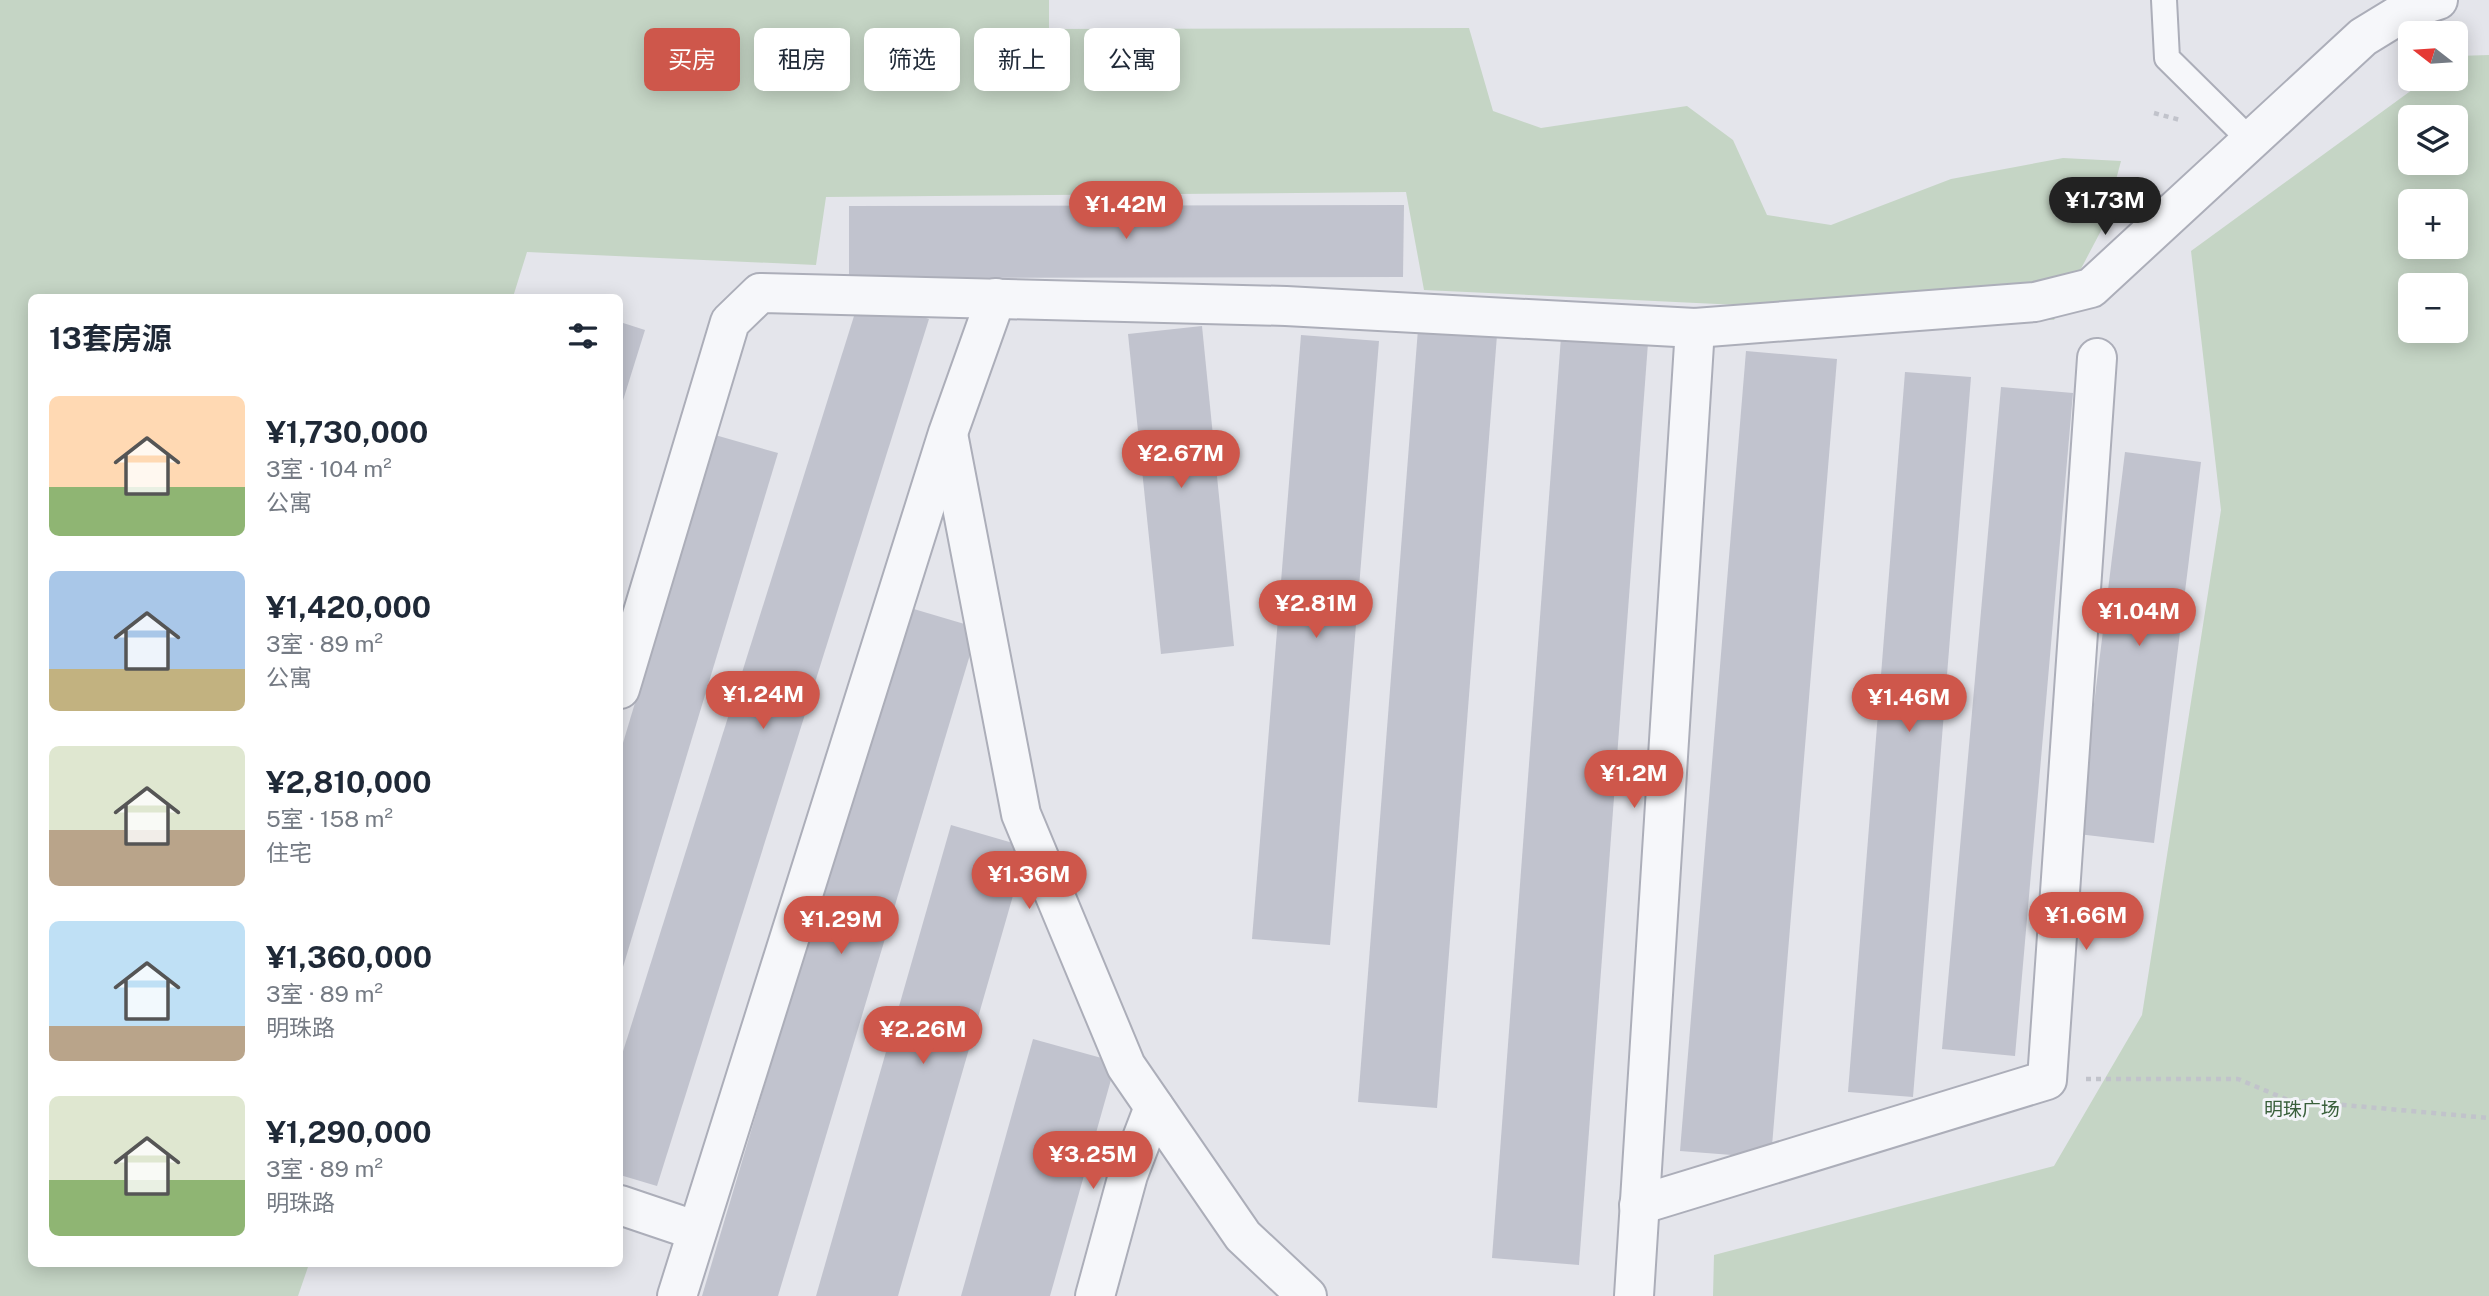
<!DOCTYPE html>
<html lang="zh">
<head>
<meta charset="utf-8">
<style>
	body { margin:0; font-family:"Public Sans","Noto Sans SC",sans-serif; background:#f2f2f3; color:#1f2937; height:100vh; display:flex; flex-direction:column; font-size:26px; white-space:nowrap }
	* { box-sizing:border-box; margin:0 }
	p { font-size:23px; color:#747a83 }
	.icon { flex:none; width:38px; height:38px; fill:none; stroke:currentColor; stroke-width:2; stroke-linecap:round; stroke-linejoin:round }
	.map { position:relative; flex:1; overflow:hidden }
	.sheet { position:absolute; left:28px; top:294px; width:595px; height:973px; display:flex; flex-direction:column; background:#fff; border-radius:10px; box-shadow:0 4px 18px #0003 }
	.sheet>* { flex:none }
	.banner { position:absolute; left:644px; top:28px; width:665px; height:63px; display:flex; gap:14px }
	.needle { width:46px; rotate:287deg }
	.tools { position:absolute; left:2398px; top:21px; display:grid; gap:14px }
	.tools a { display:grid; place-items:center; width:70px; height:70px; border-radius:10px; background:#fff; box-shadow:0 4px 18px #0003; font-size:35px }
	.price { position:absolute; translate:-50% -60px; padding:0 16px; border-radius:24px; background:#ce574b; color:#fff; font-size:23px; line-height:46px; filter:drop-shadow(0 2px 4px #0008) }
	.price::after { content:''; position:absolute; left:50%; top:42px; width:21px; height:16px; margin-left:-10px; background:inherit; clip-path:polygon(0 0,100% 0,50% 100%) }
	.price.selected { background:#222; color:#fff }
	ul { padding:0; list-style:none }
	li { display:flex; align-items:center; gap:21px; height:175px; padding:0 21px }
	li span { display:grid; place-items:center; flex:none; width:196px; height:140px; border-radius:10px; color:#555 }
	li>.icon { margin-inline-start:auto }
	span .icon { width:84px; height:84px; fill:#fffc; stroke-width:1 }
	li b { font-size:30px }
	h2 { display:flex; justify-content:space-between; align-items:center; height:84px; padding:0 21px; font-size:30px }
	.tag { padding:0 24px; border-radius:10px; background:#fff; box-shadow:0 4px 18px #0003; font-size:24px; line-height:63px }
	.tag.selected { background:#ce574b; color:#fff }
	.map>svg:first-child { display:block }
	.green { fill:#c5d5c5; fill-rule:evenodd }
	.building { fill:#c1c3ce }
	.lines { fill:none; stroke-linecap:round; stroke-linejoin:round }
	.service-casing { stroke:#acaeb9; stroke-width:28 }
	.minor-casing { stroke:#acaeb9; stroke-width:42 }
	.tertiary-casing { stroke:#acaeb9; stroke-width:42 }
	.path { stroke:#c1c3cb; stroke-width:4.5; stroke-dasharray:5 5; stroke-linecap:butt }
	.service { stroke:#f6f7fa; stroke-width:24 }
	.minor { stroke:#f6f7fa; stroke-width:38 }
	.tertiary { stroke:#f6f7fa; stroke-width:38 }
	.labels { text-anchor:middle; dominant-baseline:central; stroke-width:6; stroke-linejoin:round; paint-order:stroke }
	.park-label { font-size:19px; fill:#395f3b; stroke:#f3f4f9 }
</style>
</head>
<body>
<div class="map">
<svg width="2489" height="1296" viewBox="0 0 2489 1296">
	<rect width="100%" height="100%" fill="#e4e5eb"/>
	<!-- green -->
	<g class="green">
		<path d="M0,0H1049V29L1469,28L1493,111L1541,128L1687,106L1733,140L1767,215L1831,225L1951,179L2063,158L2121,161L2104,225L2054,320L1424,290L1406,192L826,197L816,265L527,252L513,297L32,298V1264H309L298,1296H0Z"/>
		<path d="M2489,55V1296H1713L1714,1255L2054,1166L2142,1015L2221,510L2191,251L2427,79H2455L2457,56ZM2410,117H2455V163H2410ZM2410,201H2455V247H2410ZM2410,285H2455V331H2410Z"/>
	</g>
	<!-- building -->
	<g class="building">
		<path d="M1404,205L1403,277L849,278V206Z"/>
		<path d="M860,297L929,319L657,1186L620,1175V1061Z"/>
		<path d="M620,322L645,330L620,410Z"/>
		<path d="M1202,326L1234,646L1161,654L1128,334Z"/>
		<path d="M1418,329L1497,335L1437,1108L1358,1102Z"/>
		<path d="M1301,335L1379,341L1330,945L1252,939Z"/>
		<path d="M1561,337L1648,343L1579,1265L1492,1258Z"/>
		<path d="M1746,351L1837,359L1771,1158L1680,1151Z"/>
		<path d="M1905,372L1971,377L1913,1097L1848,1092Z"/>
		<path d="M2001,387L2073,393L2015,1056L1942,1049Z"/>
		<path d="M715,435L778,453L620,977V753Z"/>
		<path d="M2125,452L2201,462L2154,843L2078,834Z"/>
		<path d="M907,607L978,628L778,1296H702Z"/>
		<path d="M951,825L1027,847L898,1296H816Z"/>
		<path d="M1033,1039L1116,1062L1050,1296H961Z"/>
	</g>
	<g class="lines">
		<!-- service casing -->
		<g class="service-casing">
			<path id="service" d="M2164,0L2167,58L2252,142"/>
		</g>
		<!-- minor casing -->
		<g class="minor-casing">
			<g id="minor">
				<path d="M949,439L1021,814L1126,1066L1243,1236L1307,1296"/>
				<path d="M1639,1205L2047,1080L2097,358"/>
				<path d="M677,1296L948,433L996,298"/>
				<path d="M1095,1296L1128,1175L1154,1107"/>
				<path d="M1634,1296L1695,328"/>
			</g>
		</g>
		<!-- tertiary casing -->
		<g class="tertiary-casing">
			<g id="tertiary">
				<path d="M620,689L730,322L760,293L1286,306L1695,328L2035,302L2091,288L2363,37L2407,10L2438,0"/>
				<path d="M620,1205L697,1231"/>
			</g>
		</g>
		<!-- path -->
		<g class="path">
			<path d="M2154,113L2180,120"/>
			<path d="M2086,1079H2238L2288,1100L2489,1118"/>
		</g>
		<!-- service -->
		<use href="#service" class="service"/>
		<!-- minor -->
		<use href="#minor" class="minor"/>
		<!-- tertiary -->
		<use href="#tertiary" class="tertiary"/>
	</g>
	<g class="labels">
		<!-- park labels -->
		<g class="park-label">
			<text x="2302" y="1109">明珠广场</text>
		</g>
	</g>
</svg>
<div class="tools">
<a><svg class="needle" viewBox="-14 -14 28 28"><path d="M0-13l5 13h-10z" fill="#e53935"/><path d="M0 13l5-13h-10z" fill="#747a83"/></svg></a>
<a><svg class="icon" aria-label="layers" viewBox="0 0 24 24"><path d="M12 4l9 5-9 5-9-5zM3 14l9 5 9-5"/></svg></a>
<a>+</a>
<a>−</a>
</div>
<b class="price selected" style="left:2105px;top:237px">¥1.73M</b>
<b class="price" style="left:1126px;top:241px">¥1.42M</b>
<b class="price" style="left:1181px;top:490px">¥2.67M</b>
<b class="price" style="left:1316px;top:640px">¥2.81M</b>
<b class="price" style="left:2139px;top:648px">¥1.04M</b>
<b class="price" style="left:763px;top:731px">¥1.24M</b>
<b class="price" style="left:1909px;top:734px">¥1.46M</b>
<b class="price" style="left:1634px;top:810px">¥1.2M</b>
<b class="price" style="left:1029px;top:911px">¥1.36M</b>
<b class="price" style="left:2086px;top:952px">¥1.66M</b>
<b class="price" style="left:841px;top:956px">¥1.29M</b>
<b class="price" style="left:923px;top:1066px">¥2.26M</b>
<b class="price" style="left:1093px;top:1191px">¥3.25M</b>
<div class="banner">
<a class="tag selected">买房</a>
<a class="tag">租房</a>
<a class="tag">筛选</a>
<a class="tag">新上</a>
<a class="tag">公寓</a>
</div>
<section class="sheet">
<h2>13套房源<svg class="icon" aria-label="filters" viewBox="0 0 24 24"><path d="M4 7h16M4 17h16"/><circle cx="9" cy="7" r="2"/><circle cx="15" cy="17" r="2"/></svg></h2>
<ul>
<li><span style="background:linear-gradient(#ffd9b3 65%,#8fb573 0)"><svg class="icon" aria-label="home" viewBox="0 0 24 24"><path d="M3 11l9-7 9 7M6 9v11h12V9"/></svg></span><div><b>¥1,730,000</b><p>3室 · 104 m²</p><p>公寓</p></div></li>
<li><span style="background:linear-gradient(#a9c7e8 70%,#c2b280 0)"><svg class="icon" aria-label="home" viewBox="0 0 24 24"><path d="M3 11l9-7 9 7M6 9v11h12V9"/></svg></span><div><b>¥1,420,000</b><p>3室 · 89 m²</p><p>公寓</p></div></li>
<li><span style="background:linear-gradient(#dfe7d0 60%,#b9a48a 0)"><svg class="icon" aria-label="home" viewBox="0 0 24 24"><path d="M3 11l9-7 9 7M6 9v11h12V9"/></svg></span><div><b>¥2,810,000</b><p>5室 · 158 m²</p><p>住宅</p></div></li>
<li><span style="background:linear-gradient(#bfe0f5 75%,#b9a48a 0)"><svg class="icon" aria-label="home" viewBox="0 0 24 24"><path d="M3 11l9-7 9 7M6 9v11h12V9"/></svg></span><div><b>¥1,360,000</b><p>3室 · 89 m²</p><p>明珠路</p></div></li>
<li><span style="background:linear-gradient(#dfe7d0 60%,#8fb573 0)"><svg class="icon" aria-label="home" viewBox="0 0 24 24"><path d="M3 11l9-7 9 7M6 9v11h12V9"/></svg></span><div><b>¥1,290,000</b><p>3室 · 89 m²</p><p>明珠路</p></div></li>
</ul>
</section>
</div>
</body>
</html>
